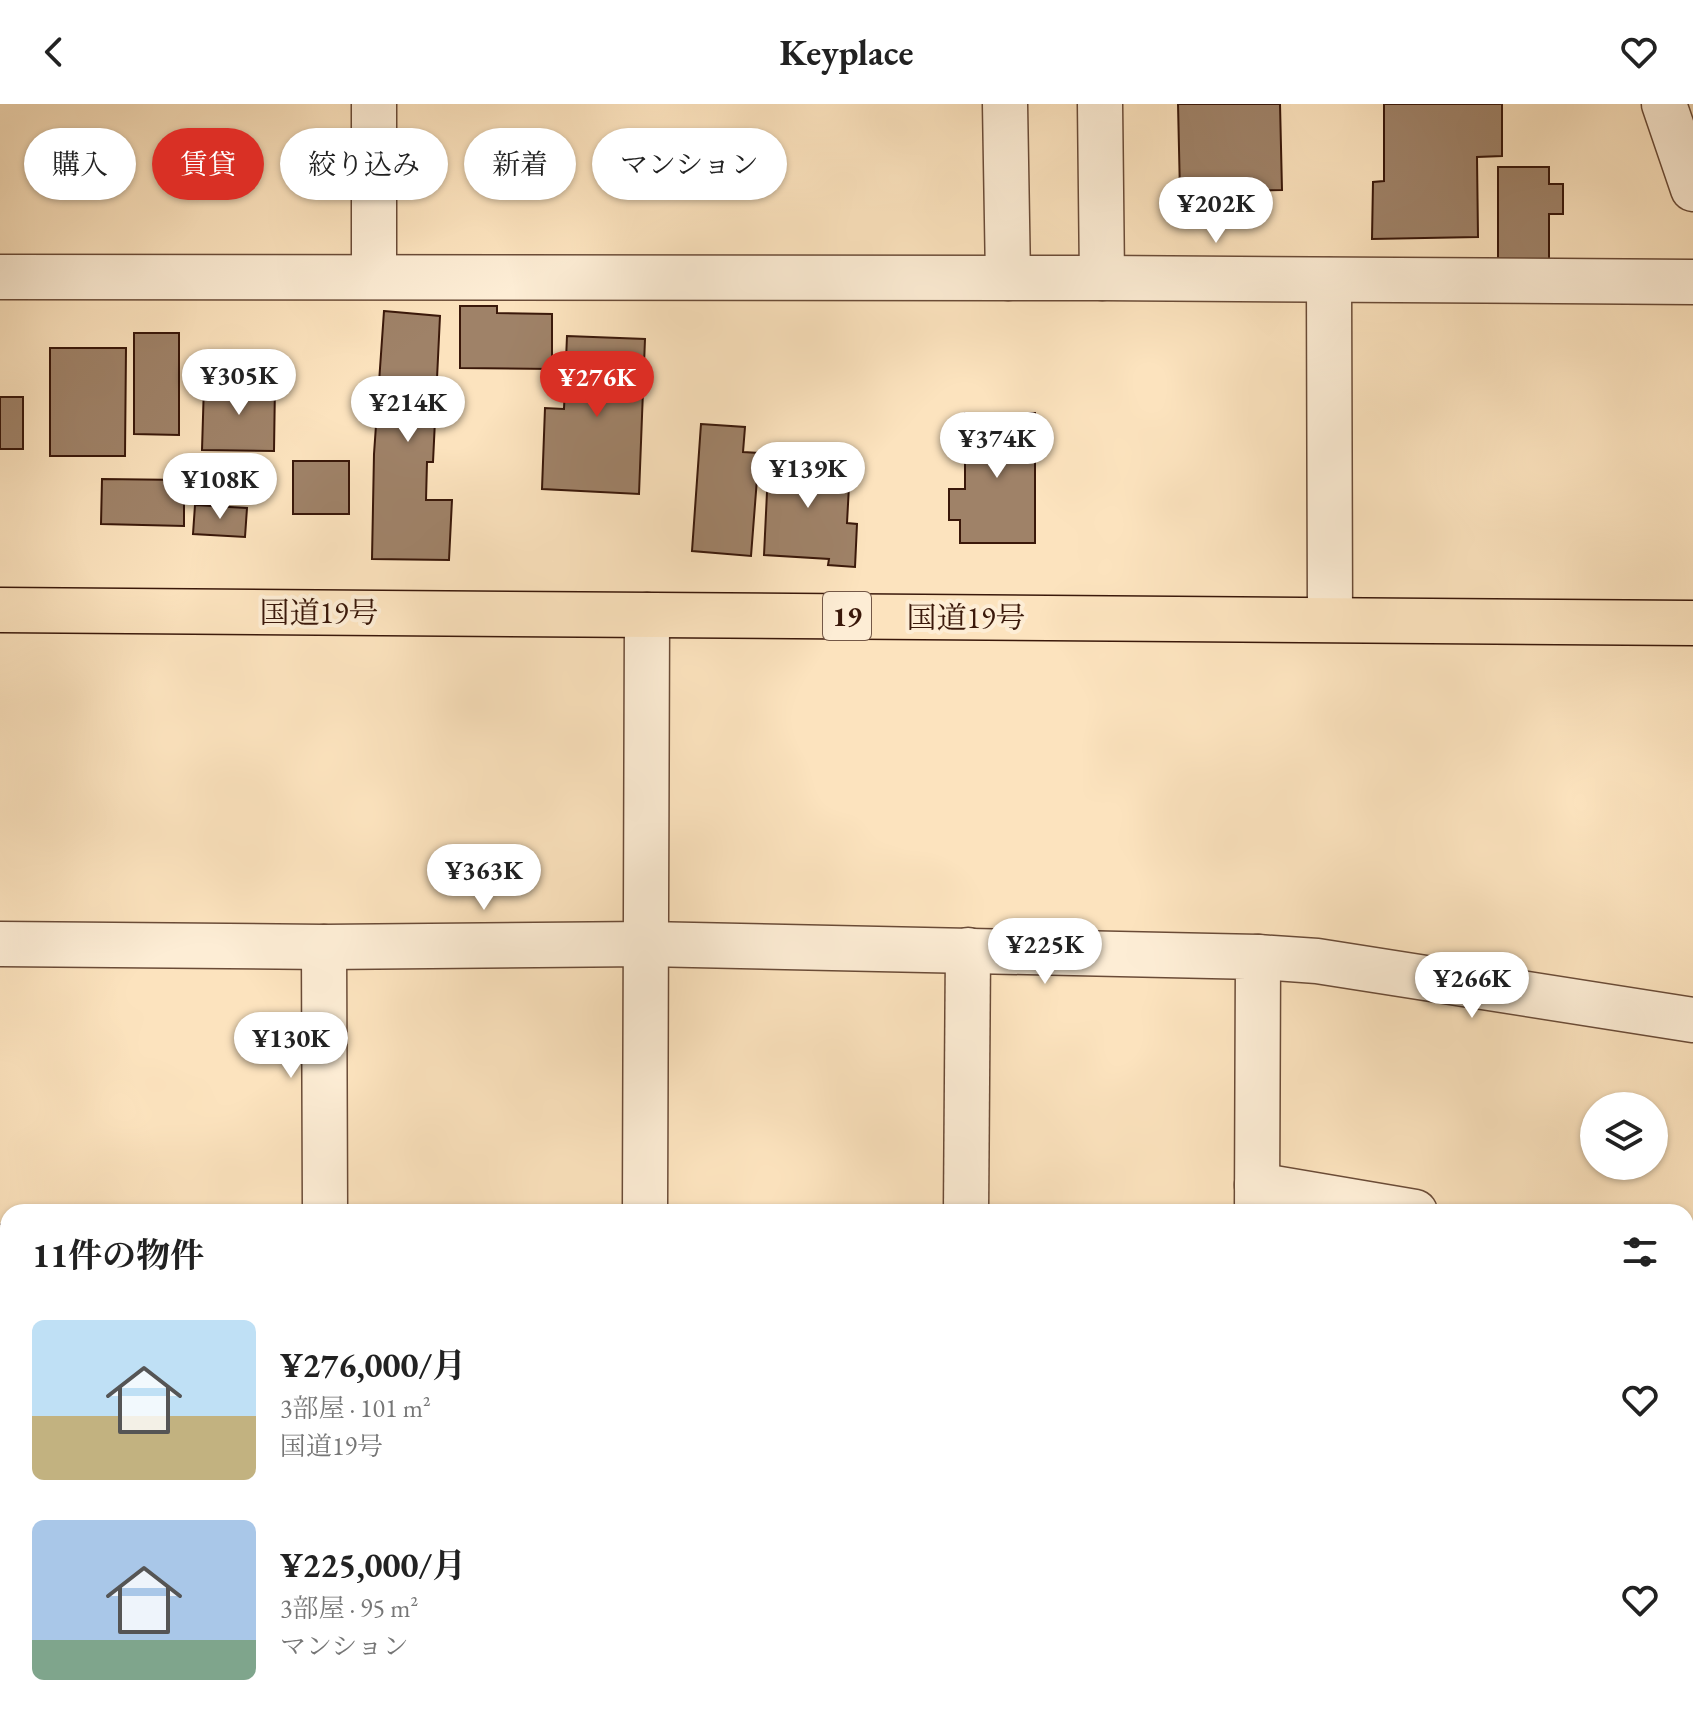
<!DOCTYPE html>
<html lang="ja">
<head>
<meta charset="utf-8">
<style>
	body { margin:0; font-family:"EB Garamond","Noto Serif JP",serif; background:#f6f6f6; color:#222; height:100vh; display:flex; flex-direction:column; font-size:30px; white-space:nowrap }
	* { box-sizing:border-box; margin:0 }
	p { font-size:26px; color:#767676 }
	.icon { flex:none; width:44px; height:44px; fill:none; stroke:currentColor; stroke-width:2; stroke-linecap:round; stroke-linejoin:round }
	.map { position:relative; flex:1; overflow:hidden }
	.side { position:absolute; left:0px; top:1100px; width:1694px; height:512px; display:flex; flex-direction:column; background:#fff; border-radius:24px 24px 0 0; box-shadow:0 2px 6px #0004 }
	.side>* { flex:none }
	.guide { position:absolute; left:24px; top:24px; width:800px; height:72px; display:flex; gap:16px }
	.tools { position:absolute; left:1580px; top:988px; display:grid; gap:16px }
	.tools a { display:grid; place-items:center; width:88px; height:88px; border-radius:50%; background:#fff; box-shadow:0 2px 6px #0004; font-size:40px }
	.price { position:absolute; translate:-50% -68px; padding:0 18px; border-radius:28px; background:#fff; color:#222; font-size:26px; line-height:52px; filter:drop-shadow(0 2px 4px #0008) }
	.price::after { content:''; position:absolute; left:50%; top:48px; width:24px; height:18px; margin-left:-12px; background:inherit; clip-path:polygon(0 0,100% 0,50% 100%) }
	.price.current { background:#d93025; color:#fff }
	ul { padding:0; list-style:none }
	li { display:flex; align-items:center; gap:24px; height:200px; padding:0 32px }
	li span { display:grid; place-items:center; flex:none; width:224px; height:160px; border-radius:12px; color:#555 }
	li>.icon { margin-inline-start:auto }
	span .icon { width:96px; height:96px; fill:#fffc; stroke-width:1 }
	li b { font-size:34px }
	h2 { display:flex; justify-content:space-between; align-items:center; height:96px; padding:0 32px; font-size:34px }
	.pill { padding:0 28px; border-radius:36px; background:#fff; box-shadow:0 2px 6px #0004; font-size:28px; line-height:72px }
	.pill.current { background:#d93025; color:#fff }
	header { display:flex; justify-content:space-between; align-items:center; height:104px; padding:0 32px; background:#fff; font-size:36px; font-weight:700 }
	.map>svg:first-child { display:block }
	.building { fill:#9f8268; stroke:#3a180a; stroke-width:2 }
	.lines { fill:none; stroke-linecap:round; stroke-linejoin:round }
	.minor-casing { stroke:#6a4b37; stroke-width:47 }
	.highway-casing { stroke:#3a180a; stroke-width:47 }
	.minor { stroke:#fdedd5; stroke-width:44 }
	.highway { stroke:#fce3be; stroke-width:44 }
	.labels { text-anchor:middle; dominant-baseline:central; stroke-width:8; stroke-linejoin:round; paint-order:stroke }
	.shield { fill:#fdedd5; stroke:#745847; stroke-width:2 }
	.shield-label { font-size:28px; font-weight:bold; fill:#3a180a }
	.street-label { font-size:30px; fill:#3a180a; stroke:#fdedd5 }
</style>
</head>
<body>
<header><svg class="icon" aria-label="back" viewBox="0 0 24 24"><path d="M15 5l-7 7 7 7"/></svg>Keyplace<svg class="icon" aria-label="heart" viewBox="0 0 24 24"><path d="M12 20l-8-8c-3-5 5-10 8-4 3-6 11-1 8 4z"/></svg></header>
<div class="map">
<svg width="1693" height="1612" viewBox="0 0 1693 1612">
	<rect width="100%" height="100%" fill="#fce3be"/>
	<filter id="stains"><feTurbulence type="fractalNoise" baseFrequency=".0025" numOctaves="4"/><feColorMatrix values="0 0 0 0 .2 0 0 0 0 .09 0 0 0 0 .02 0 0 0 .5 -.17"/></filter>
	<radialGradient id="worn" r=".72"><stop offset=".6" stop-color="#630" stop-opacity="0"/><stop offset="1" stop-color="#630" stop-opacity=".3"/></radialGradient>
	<!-- building -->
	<g class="building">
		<path d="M1178,0H1280L1282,86L1180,89Z"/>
		<path d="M1384,0H1502V52L1477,53L1478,133L1372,135L1373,78L1384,77Z"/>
		<path d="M1498,63H1549V80H1563V110H1549V157L1498,158Z"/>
		<path d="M460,202H497V209L552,210V265L460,264Z"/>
		<path d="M384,207L440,212L433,358H427L426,396H452L449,456L372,455L374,350Z"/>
		<path d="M134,229H179V331L134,330Z"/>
		<path d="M567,232L645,235L639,390L542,385L545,304L564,305Z"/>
		<path d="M50,244H126L125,352H50Z"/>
		<path d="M204,280H275L274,347L202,346Z"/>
		<rect x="0" y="293" width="23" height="52"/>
		<path d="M965,309H1035V439H960V416H949V385H965Z"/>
		<path d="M701,320L745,323L743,348L759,349L751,452L692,447Z"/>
		<path d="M769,346L807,348L806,361L850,363L847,419L857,420L855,463L828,461L829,455L764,451Z"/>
		<rect x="293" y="357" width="56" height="53"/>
		<path d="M102,375L184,376V422L101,420Z"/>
		<path d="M195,401L247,404L245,433L193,430Z"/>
	</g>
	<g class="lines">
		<!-- minor casing -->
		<g class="minor-casing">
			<g id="minor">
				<path d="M1005,0L1008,174"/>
				<path d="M1100,0L1102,174"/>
				<path d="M1664,0L1693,85"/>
				<path d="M374,172V0"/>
				<path d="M0,173L1102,174L1693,178"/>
				<path d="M1329,176L1330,515"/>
				<path d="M0,840L324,843L646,840L1258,853L1257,1108"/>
				<path d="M324,843L325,1108"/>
				<path d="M1258,853L1317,857L1693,916"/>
				<path d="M1257,1081L1415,1108"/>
				<path d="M645,1108L647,511"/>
				<path d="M966,1108L968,846"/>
				<path d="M0,1143H8"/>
				<path d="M1686,1154L1693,1155"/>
				<path d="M1686,1387L1693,1389"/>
				<path d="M0,1453H8"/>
				<path d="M1686,1557L1693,1559"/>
				<path d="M328,1612V1604"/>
				<path d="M643,1612V1604"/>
				<path d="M962,1612V1604"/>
				<path d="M1254,1612V1604"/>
				<path d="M1583,1612V1604"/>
			</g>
		</g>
		<!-- highway casing -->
		<g class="highway-casing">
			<path id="highway" d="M0,506L1693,519"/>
		</g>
		<!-- minor -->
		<use href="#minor" class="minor"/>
		<!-- highway -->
		<use href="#highway" class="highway"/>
	</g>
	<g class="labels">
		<!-- shield labels -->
		<rect class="shield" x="823" y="488" width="48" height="48" rx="6"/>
		<g class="shield-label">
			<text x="847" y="512">19</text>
		</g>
		<!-- street labels -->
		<g class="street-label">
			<text x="319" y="508">国道19号</text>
			<text x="966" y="513">国道19号</text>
		</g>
	</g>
	<rect width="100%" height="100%" filter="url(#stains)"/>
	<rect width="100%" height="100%" fill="url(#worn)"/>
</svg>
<div class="tools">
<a><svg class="icon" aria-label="layers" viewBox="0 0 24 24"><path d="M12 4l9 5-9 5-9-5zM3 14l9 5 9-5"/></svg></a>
</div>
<b class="price" style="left:1216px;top:141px">¥202K</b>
<b class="price" style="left:239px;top:313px">¥305K</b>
<b class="price current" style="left:597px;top:315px">¥276K</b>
<b class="price" style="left:408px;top:340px">¥214K</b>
<b class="price" style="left:997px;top:376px">¥374K</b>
<b class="price" style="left:808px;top:406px">¥139K</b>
<b class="price" style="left:220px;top:417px">¥108K</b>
<b class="price" style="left:484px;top:808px">¥363K</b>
<b class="price" style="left:1045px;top:882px">¥225K</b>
<b class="price" style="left:1472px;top:916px">¥266K</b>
<b class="price" style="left:291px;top:976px">¥130K</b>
<div class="guide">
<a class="pill">購入</a>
<a class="pill current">賃貸</a>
<a class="pill">絞り込み</a>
<a class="pill">新着</a>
<a class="pill">マンション</a>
</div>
<section class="side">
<h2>11件の物件<svg class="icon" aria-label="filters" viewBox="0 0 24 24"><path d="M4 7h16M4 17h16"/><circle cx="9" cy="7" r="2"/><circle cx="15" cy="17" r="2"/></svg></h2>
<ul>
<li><span style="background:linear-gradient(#bfe0f5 60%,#c2b280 0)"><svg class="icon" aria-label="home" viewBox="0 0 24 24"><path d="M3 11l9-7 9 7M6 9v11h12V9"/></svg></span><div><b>¥276,000/月</b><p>3部屋 · 101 m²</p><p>国道19号</p></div><svg class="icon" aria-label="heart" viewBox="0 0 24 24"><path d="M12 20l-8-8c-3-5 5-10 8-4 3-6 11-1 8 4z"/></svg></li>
<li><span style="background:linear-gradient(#a9c7e8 75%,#7fa58c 0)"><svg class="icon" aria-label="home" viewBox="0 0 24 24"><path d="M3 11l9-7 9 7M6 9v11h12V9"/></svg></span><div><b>¥225,000/月</b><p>3部屋 · 95 m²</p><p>マンション</p></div><svg class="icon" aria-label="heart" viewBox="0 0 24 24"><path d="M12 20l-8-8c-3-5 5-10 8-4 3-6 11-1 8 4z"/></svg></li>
</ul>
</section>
</div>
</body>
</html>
